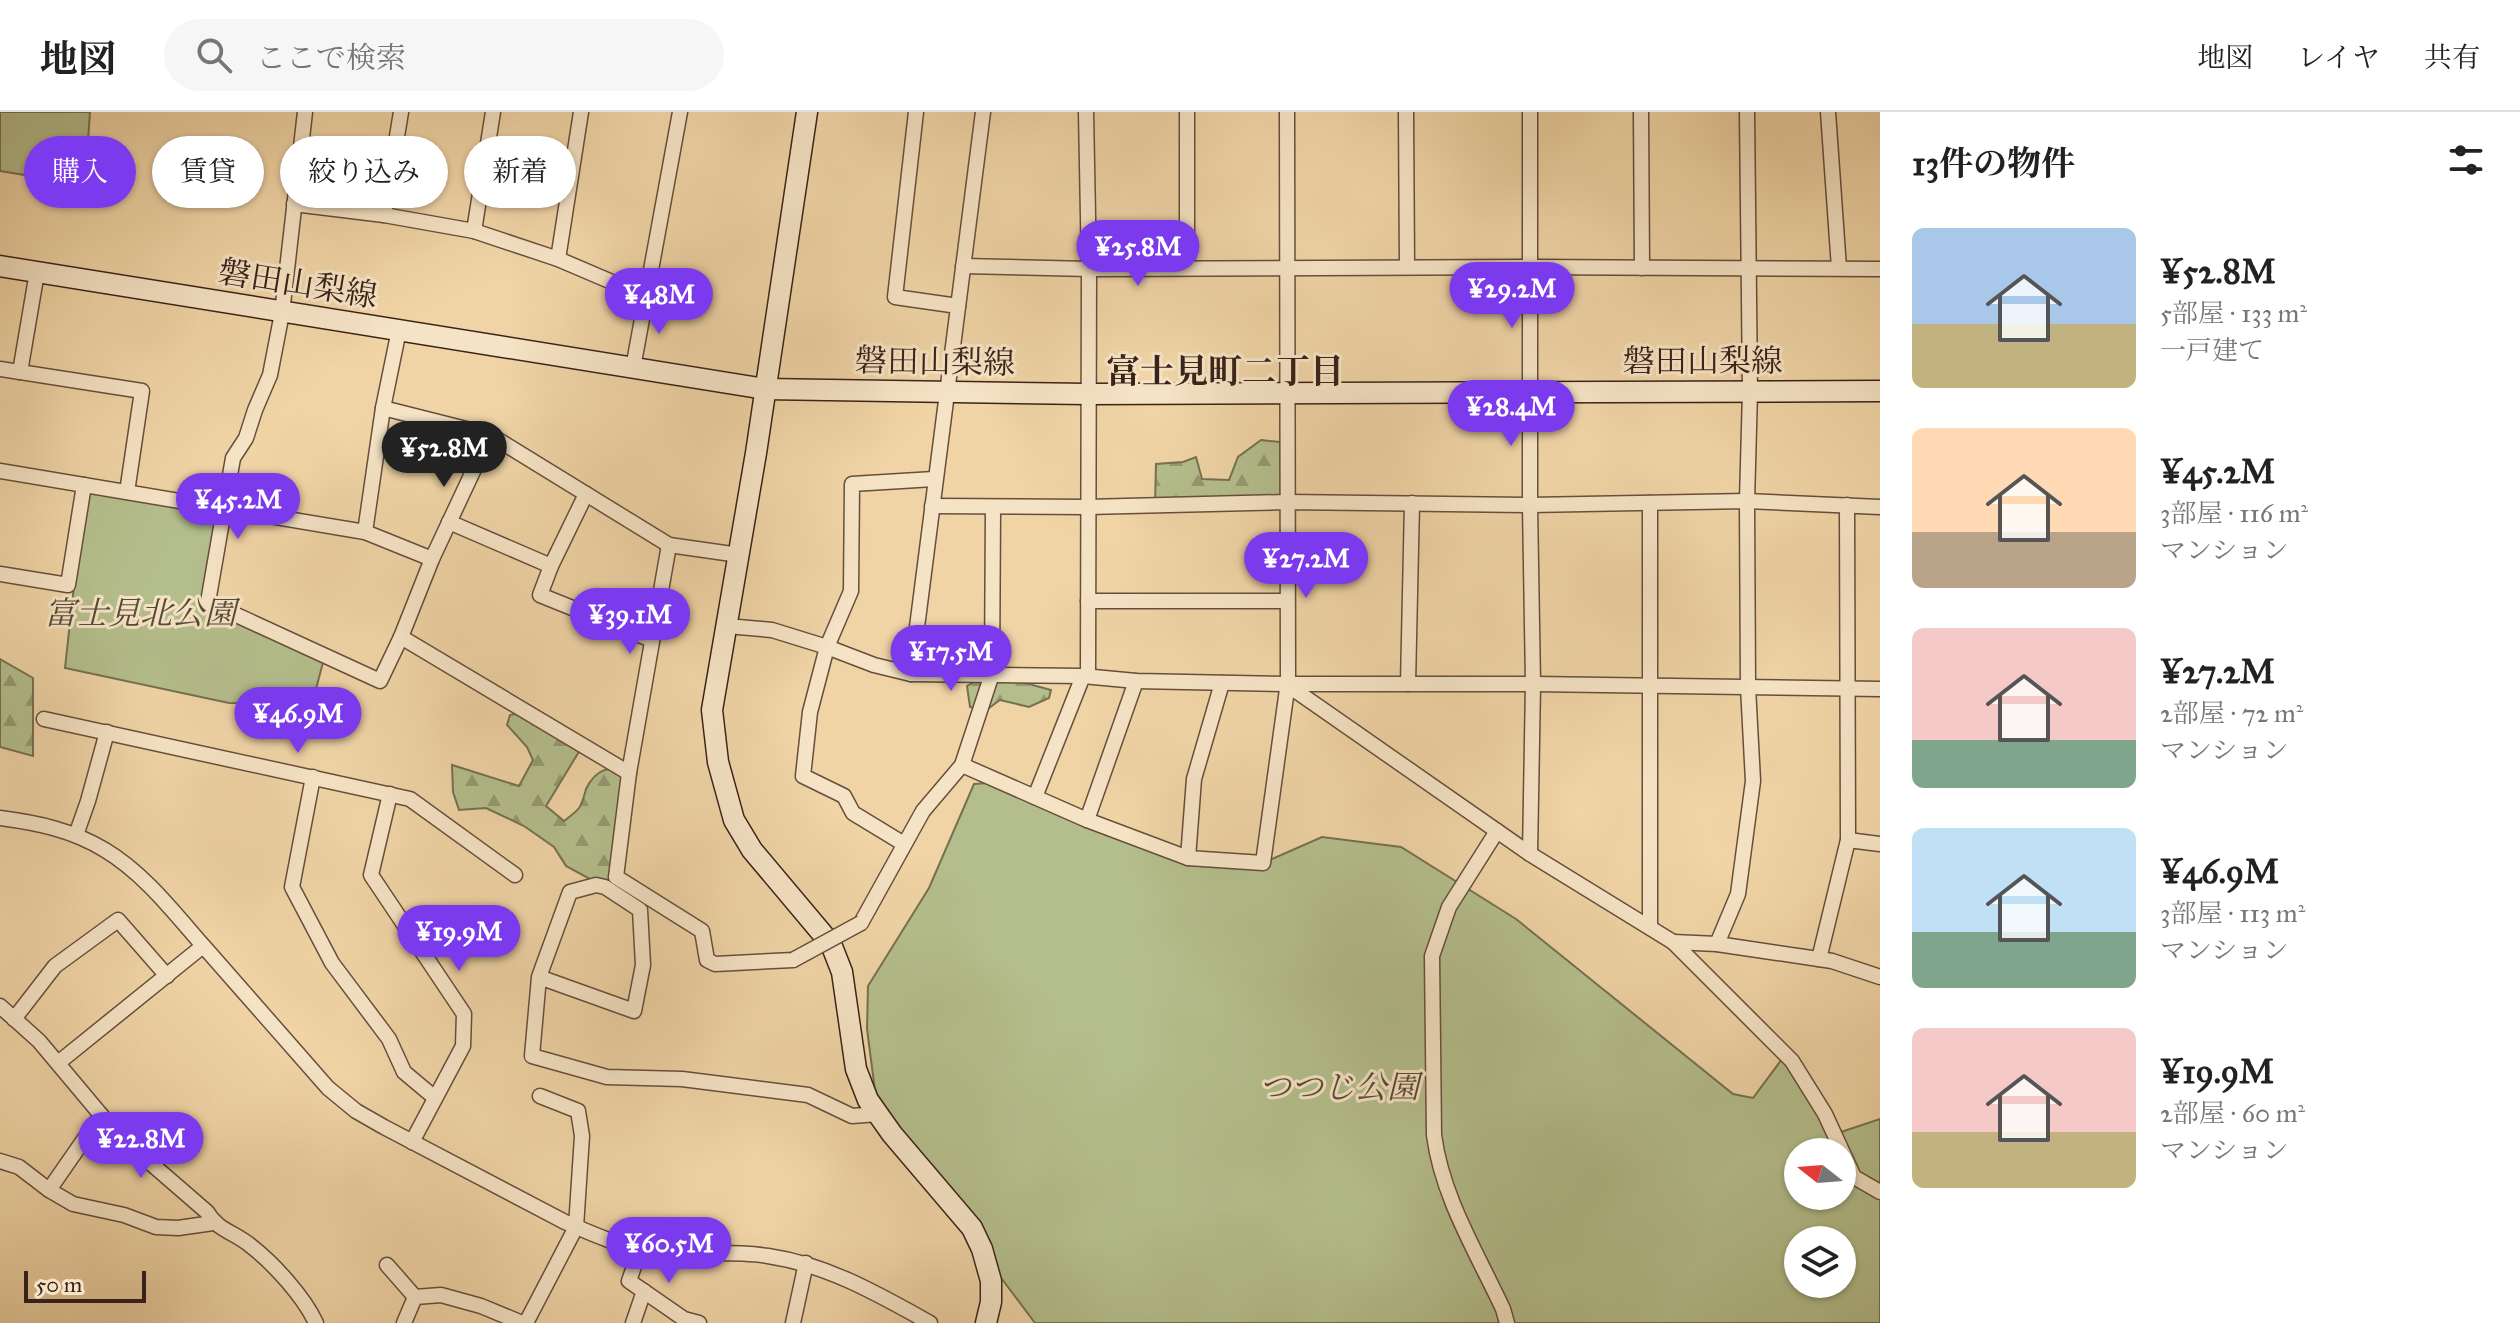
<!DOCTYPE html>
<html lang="ja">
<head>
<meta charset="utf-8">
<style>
	body { margin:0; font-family:"IM FELL Great Primer","Noto Serif JP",serif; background:#f6f6f6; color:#222; height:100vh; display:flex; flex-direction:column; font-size:30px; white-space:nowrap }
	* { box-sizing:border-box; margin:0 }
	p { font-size:26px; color:#767676 }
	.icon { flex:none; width:44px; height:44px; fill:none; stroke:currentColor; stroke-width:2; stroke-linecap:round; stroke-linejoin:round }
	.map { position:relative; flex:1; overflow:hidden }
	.details { display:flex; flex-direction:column; background:#fff; width:640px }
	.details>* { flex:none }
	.guide { position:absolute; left:24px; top:24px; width:760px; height:72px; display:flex; gap:16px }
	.needle { width:52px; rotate:287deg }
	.buttons { position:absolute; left:1784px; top:1026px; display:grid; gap:16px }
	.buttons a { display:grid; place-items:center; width:72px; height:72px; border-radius:50%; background:#fff; box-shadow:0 2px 6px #0004; font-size:40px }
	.scale { position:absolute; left:24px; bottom:20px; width:122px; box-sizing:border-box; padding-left:8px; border:4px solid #392219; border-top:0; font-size:22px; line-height:28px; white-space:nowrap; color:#392219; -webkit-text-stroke:6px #f5e3c5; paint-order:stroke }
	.price { position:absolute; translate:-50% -68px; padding:0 18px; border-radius:28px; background:#7c3aed; color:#fff; font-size:26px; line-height:52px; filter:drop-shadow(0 2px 4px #0008) }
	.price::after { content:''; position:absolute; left:50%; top:48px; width:24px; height:18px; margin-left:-12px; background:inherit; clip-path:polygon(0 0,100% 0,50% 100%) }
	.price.on { background:#222; color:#fff }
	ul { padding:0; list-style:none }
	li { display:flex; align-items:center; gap:24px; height:200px; padding:0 32px }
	li span { display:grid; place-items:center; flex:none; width:224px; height:160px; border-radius:12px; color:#555 }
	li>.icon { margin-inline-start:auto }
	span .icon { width:96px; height:96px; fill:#fffc; stroke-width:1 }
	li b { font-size:34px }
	h2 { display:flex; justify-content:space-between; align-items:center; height:96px; padding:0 32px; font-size:34px }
	.tag { padding:0 28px; border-radius:36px; background:#fff; box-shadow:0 2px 6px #0004; font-size:28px; line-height:72px }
	.tag.on { background:#7c3aed; color:#fff }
	header { display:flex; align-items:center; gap:48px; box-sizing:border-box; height:112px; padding:0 40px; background:#fff; border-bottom:2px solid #e0e0e0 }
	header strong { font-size:38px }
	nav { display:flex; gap:44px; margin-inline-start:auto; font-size:28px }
	.search { width:560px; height:72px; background:#f6f6f6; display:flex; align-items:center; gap:20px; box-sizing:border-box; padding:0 28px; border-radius:44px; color:#767676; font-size:30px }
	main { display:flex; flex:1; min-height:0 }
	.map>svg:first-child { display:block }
	.forest { fill:url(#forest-firs); stroke:#767052; stroke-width:2 }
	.park { fill:#b4be8c; stroke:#767052; stroke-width:2; fill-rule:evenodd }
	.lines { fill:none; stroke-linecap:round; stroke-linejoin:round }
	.street-casing { stroke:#674e3c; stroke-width:17 }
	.secondary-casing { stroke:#392219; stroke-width:23 }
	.street { stroke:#f5e3c5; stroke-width:14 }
	.secondary { stroke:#f5e3c5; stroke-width:20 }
	.street-bridge-casing { stroke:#674e3c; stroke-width:17; stroke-linecap:butt }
	.street-bridge { stroke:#f5e3c5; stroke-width:14 }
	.labels { text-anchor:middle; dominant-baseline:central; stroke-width:6; stroke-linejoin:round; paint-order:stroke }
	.street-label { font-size:32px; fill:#392219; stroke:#f5e3c5 }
	.park-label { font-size:32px; font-style:italic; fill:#584936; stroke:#f5e3c5 }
	.neighbourhood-label { font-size:34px; font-weight:bold; fill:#392219; stroke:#f5e3c5 }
</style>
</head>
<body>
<header>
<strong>地図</strong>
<div class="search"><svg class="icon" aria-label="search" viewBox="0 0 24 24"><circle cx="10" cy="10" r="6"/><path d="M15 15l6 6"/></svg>ここで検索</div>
<nav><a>地図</a><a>レイヤ</a><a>共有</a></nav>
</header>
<main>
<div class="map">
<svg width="1880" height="1211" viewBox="0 0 1880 1211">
	<defs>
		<pattern id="forest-firs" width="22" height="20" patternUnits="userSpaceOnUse" patternTransform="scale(2)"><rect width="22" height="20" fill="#b4be8c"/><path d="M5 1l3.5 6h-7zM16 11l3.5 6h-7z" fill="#939a72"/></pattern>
	</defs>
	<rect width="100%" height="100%" fill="#f0d4a6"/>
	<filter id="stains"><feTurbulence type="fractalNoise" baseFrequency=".0025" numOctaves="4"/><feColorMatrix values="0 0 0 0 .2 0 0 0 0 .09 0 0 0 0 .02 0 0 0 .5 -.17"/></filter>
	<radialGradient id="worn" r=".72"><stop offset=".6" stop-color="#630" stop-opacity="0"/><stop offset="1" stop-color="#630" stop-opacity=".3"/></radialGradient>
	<!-- forest -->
	<g class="forest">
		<path d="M1261,328L1280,330L1283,390L1155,393L1156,352L1183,350L1196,345L1202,367L1229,368L1238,345Z"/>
		<path d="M0,547L33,566V644L0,635Z"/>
		<path d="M981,566L1014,568L1051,578L1049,586L1029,595L1000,588L985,599L970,595L967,574Z"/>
		<path d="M519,601L580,638L546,694L564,709C569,705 575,701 579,696C583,690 584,684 586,677C595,658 611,651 629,661L608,777L566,754L554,735L524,714L486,696L459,698L453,680L452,653L519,674L533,648L527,635L507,613L510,603Z"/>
	</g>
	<!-- park -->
	<g class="park">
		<path d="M0,0H90L85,73L0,59Z"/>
		<path d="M85,373L224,397L209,490L325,543L312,592L229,591L65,556Z"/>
		<path d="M1002,670L1188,746L1263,751L1322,725L1401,735L1516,807L1733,982L1753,986L1785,943L1835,1022L1880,1007V1211H1035L878,1002L867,917L868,874L929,776L974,672ZM1798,1040H1842V1084H1798ZM1798,1128H1842V1172H1798Z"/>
	</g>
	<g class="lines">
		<!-- street casing -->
		<g class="street-casing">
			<g id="street">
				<path d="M305,0L282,201L270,263L255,298L246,326L233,346L208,490L380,569L401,525"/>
				<path d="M916,0L895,185L958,194"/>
				<path d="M1086,0L1089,157L1088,564"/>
				<path d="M1406,0L1407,155"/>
				<path d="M1641,0L1642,156"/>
				<path d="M1828,0L1839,156"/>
				<path d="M294,92L384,103L474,119L558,147L647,185"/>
				<path d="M384,103L401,0"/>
				<path d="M474,119L493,0"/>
				<path d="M558,147L581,0"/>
				<path d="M963,154L1089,157L1531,155L1880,157"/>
				<path d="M1187,156V0"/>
				<path d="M399,218L383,296L490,323L669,433L739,443"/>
				<path d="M633,256L680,0"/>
				<path d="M0,257L142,279L127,380"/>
				<path d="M20,260L37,160"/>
				<path d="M490,323L432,447L401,525L629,661"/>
				<path d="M0,359L365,420L432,447"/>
				<path d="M932,394L1087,395L1287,390L1530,393L1747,389L1880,395"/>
				<path d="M449,410L551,454L586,382"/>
				<path d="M365,420L383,296"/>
				<path d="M669,433L629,661L616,765L702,819L707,848L715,852L793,848"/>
				<path d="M551,454L540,483L652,528"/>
				<path d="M0,462L68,473L84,373"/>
				<path d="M1088,489H1287"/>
				<path d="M727,514L772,518L827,535L874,553L911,562L1083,564L1136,569L1286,572H1533L1880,577"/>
				<path d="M911,562L983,0"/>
				<path d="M1286,572L1530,742L1673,830L1792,949L1825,1002L1854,1065L1880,1080"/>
				<path d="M1408,572L1412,391"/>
				<path d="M44,607L410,687L515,763"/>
				<path d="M962,653L1087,708L1188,746L1263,751L1288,570L1287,0"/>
				<path d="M313,665L292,775L332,851L389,927L404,960L435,986"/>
				<path d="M390,682L371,763L464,902L463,934L412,1030"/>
				<path d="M1035,685L1083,564"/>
				<path d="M0,706C38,711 72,718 105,738C145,762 175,802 206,837C246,883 287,929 328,976L356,999L384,1015L565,1110C593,1122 621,1135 652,1139C690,1144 730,1138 768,1144C828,1153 878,1182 930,1211"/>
				<path d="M1087,708L1136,569"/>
				<path d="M1497,719L1449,795L1432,844L1434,1023C1442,1085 1477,1141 1503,1197L1507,1211"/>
				<path d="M76,723L88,689L107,620"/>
				<path d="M1848,728L1880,732"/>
				<path d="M904,732L853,701L844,684L803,664L810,600L827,535L851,479L852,372L934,367"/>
				<path d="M1530,742L1533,572L1530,393V0"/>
				<path d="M1188,746L1194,667L1222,571"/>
				<path d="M861,811L923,699L962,653L992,562L993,395"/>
				<path d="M1650,815V391"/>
				<path d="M1673,830L1717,832L1832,849L1880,865"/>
				<path d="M1717,832L1738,782L1753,669L1748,575L1747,389L1750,279L1747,0"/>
				<path d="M1819,847L1848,728L1847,393"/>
				<path d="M539,865L634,899L643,853L640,798L605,775L596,773L570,780L539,865L532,944L607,965L682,967L808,983L852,1004L878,1002"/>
				<path d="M0,894L39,929L117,1022L207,1100C217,1118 236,1121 251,1134C274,1152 304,1185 316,1211"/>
				<path d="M14,907L55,854L118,808L167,864"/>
				<path d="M58,951L203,834"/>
				<path d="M0,1049L19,1055L49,1078L101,1003"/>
				<path d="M49,1078L73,1092L124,1103L156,1115L178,1116L213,1111"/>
				<path d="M640,1137L629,1169L684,1207L699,1211"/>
				<path d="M387,1153L415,1185"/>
				<path d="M404,1211L415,1185L441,1183L481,1194L522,1211"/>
				<path d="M526,1211L576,1115L582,1024L578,999L540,984"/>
				<path d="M633,1211L644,1179"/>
				<path d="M793,1211L806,1151"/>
			</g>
		</g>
		<!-- secondary casing -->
		<g class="secondary-casing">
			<g id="secondary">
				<path d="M807,0L756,341L712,598L718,650L734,708L752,738L831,832L842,860L856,957L868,988L892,1022L972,1116L982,1137L991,1169V1190L986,1211"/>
				<path d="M0,154L765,277L1088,282L1880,279"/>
			</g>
		</g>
		<!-- street -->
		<use href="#street" class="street"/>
		<!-- secondary -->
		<use href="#secondary" class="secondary"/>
		<!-- street-bridge casing -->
		<g class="street-bridge-casing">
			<path id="street-bridge" d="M793,848L861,811"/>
		</g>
		<!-- street-bridge -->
		<use href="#street-bridge" class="street-bridge"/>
	</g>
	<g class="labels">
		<!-- street labels -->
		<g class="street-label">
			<text transform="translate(298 172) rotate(9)">磐田山梨線</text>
			<text x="1703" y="249">磐田山梨線</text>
			<text transform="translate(935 250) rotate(1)">磐田山梨線</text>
		</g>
		<!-- park labels -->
		<g class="park-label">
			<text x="140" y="501">富士見北公園</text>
			<text x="1339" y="975">つつじ公園</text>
		</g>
		<!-- neighbourhood labels -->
		<g class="neighbourhood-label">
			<text x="1225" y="259">富士見町二丁目</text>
		</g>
	</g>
	<rect width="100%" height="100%" filter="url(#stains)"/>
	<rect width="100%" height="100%" fill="url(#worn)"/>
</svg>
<div class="buttons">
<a><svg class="needle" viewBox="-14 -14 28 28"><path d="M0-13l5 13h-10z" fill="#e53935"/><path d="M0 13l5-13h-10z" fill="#767676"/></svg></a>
<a><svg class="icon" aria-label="layers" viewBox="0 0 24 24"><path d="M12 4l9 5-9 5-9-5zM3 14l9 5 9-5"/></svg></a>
</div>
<div class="scale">50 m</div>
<b class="price" style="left:1138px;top:176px">¥25.8M</b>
<b class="price" style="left:1512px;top:218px">¥29.2M</b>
<b class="price" style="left:659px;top:224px">¥48M</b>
<b class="price" style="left:1511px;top:336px">¥28.4M</b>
<b class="price on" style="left:444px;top:377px">¥52.8M</b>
<b class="price" style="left:238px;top:429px">¥45.2M</b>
<b class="price" style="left:1306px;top:488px">¥27.2M</b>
<b class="price" style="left:630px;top:544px">¥39.1M</b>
<b class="price" style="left:951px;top:581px">¥17.5M</b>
<b class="price" style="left:298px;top:643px">¥46.9M</b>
<b class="price" style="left:459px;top:861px">¥19.9M</b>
<b class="price" style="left:141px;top:1068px">¥22.8M</b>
<b class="price" style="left:669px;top:1173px">¥60.5M</b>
<div class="guide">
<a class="tag on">購入</a>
<a class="tag">賃貸</a>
<a class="tag">絞り込み</a>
<a class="tag">新着</a>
</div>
</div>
<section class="details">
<h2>13件の物件<svg class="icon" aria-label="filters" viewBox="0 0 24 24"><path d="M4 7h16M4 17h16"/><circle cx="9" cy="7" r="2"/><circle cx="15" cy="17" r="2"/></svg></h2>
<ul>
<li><span style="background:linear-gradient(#a9c7e8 60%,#c2b280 0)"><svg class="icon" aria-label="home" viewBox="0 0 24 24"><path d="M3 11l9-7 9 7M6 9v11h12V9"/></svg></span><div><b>¥52.8M</b><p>5部屋 · 133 m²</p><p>一戸建て</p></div></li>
<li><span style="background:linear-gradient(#ffd9b3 65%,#b9a48a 0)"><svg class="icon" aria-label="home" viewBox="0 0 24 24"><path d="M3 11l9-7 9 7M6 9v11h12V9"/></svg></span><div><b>¥45.2M</b><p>3部屋 · 116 m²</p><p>マンション</p></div></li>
<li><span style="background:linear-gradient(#f6c9c9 70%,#7fa58c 0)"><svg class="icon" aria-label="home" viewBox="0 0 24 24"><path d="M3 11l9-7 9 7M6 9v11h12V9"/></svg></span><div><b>¥27.2M</b><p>2部屋 · 72 m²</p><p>マンション</p></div></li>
<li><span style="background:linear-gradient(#bfe0f5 65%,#7fa58c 0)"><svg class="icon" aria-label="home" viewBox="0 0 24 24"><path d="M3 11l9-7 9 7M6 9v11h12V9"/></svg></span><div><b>¥46.9M</b><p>3部屋 · 113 m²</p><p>マンション</p></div></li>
<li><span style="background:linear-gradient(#f6c9c9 65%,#c2b280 0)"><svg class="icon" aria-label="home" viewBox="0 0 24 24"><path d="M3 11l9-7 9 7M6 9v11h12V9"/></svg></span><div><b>¥19.9M</b><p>2部屋 · 60 m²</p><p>マンション</p></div></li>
</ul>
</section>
</main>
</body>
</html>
